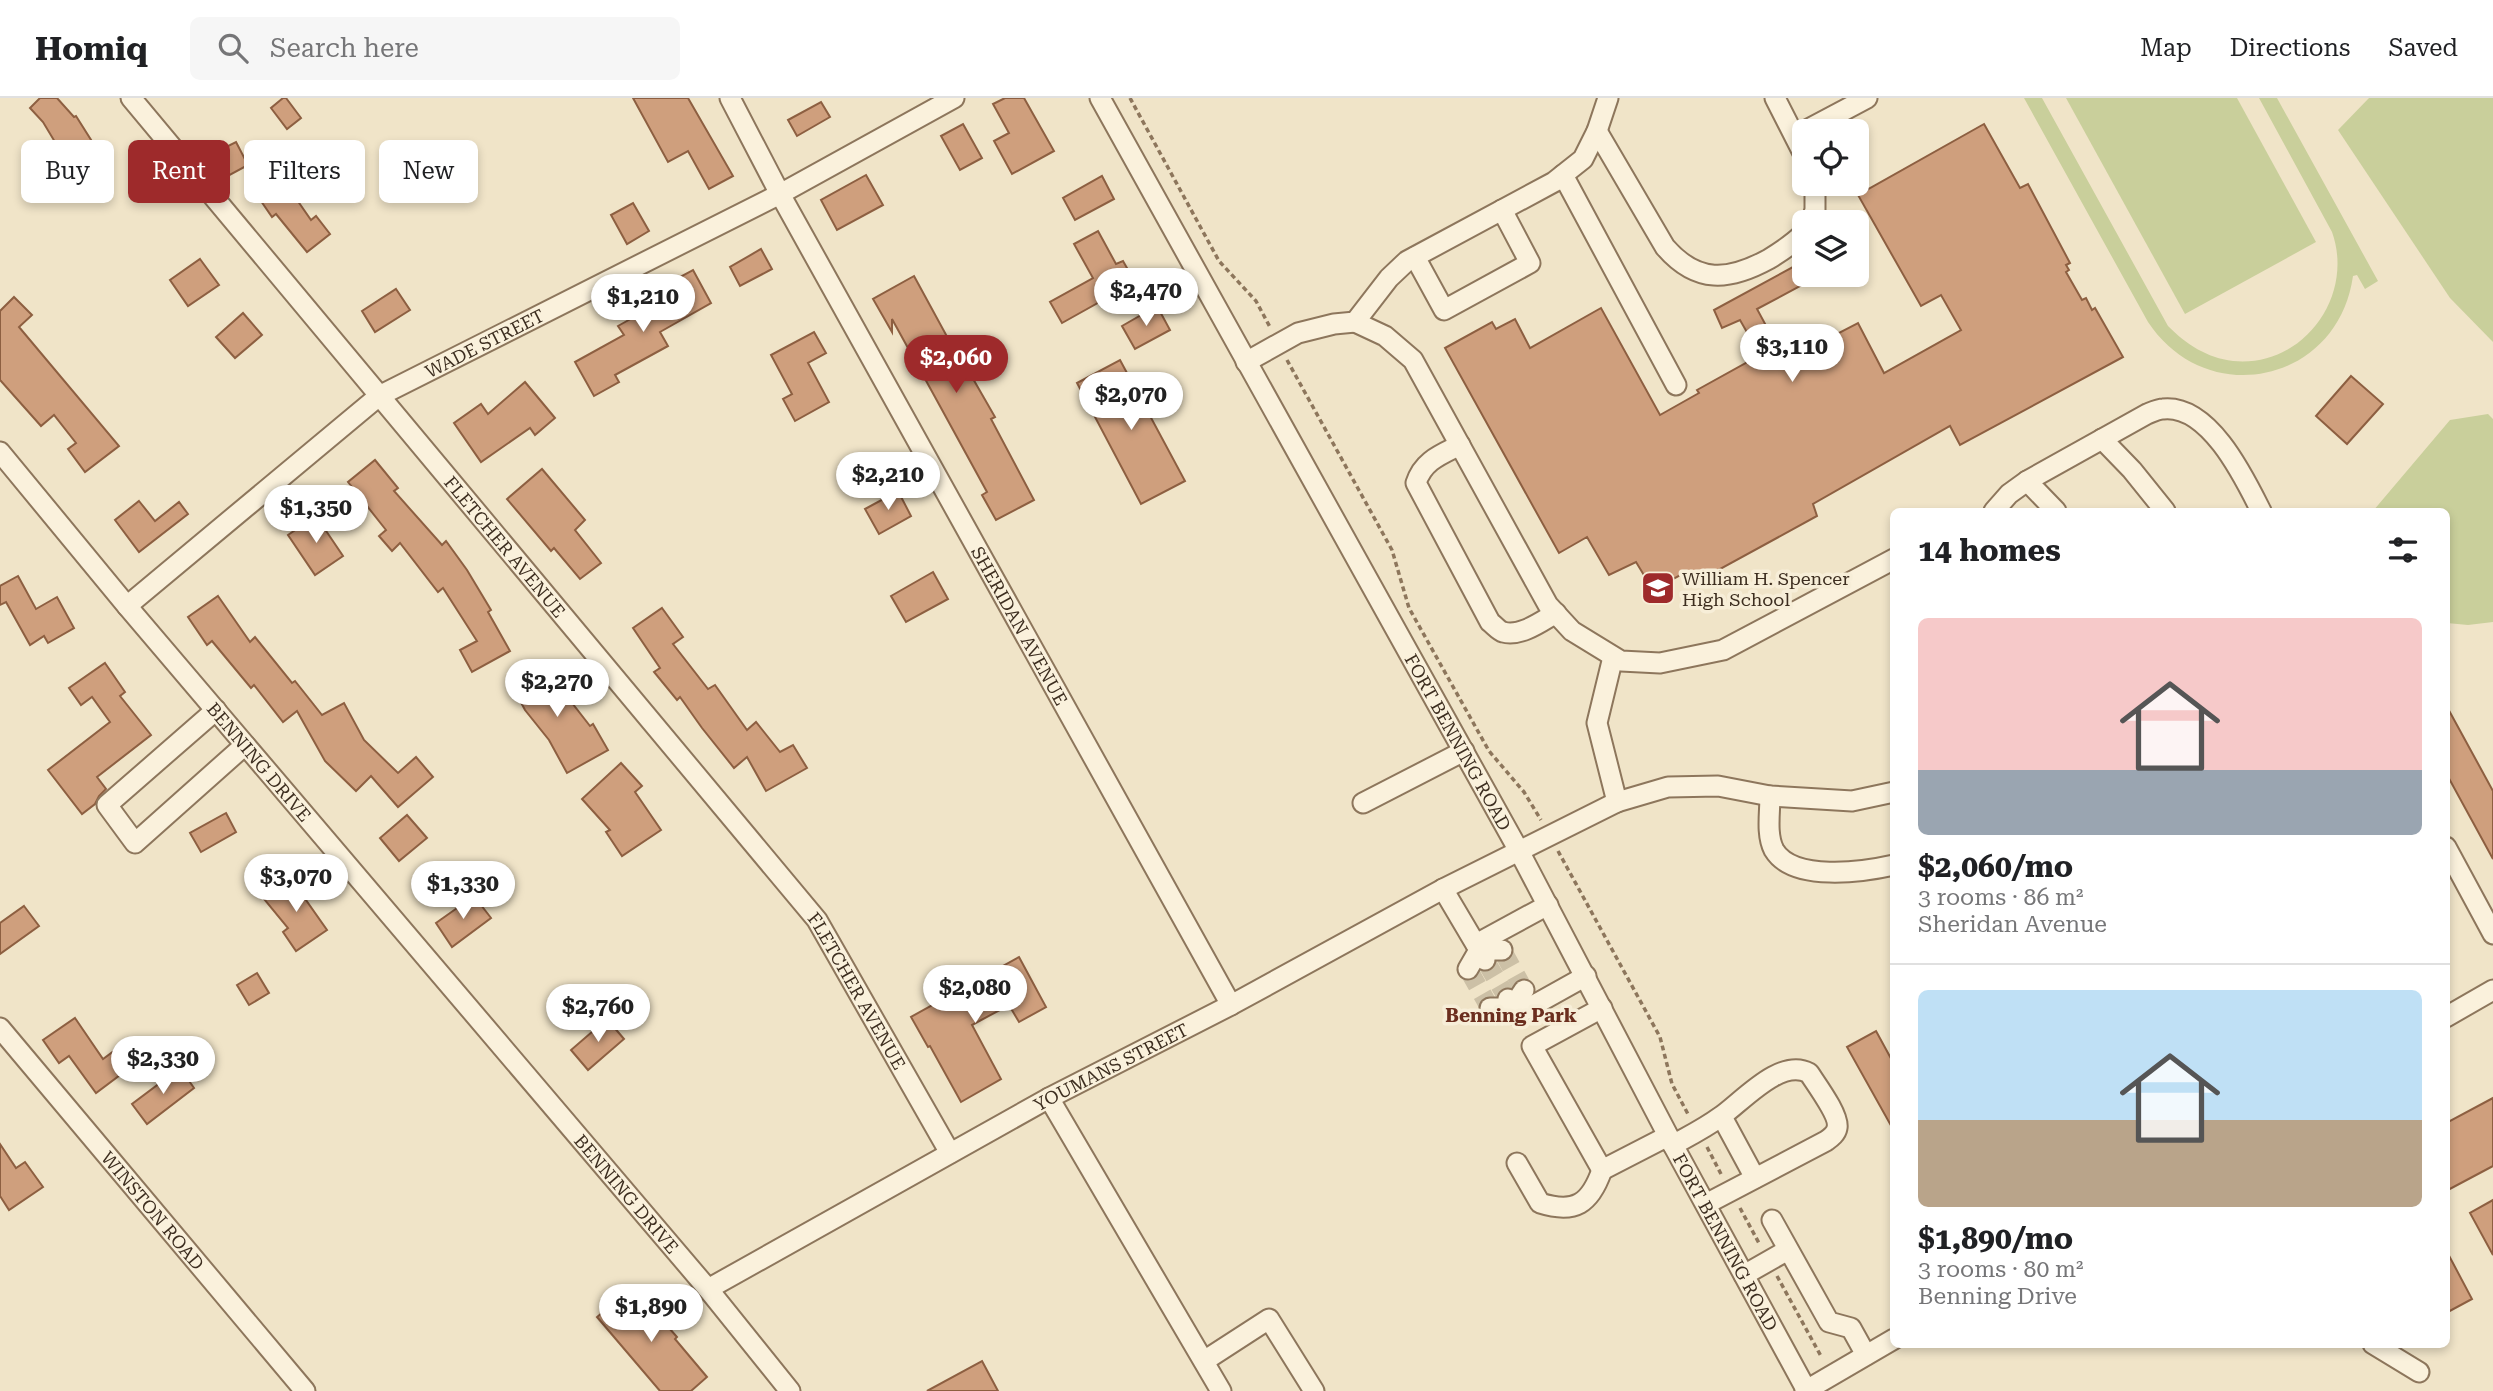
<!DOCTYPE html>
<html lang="en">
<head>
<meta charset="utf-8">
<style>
	body { margin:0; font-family:"Roboto Serif",serif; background:#f6f6f6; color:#202124; height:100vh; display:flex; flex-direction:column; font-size:26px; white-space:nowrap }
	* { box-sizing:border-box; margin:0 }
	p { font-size:23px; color:#757577 }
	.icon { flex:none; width:38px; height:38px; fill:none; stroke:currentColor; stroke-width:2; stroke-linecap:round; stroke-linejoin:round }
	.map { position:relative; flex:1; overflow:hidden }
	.panel { position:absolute; left:1890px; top:410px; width:560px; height:840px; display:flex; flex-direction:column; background:#fff; border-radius:10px; box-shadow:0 4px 10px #0003 }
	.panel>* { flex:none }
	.banner { position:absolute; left:21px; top:42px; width:665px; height:63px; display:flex; gap:14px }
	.buttons { position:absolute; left:1792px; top:21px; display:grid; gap:14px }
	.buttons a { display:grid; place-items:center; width:77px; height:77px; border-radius:10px; background:#fff; box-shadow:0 4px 10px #0003; font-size:35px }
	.price { position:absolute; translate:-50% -60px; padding:0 16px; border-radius:24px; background:#fff; color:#222; font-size:23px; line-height:46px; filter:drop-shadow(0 2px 4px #0008) }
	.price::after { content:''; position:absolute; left:50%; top:42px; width:21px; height:16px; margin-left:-10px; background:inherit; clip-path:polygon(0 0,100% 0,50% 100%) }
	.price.active { background:#9e2a2b; color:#fff }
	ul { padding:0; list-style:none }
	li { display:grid; align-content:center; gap:14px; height:371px; padding:0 28px }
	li+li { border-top:2px solid #e0e0e0 }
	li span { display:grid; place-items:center; height:217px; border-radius:10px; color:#555 }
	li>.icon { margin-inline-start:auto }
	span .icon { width:126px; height:126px; fill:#fffc; stroke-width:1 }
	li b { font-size:30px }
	h2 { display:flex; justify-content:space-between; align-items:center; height:84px; padding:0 28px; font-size:30px }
	.chip { padding:0 24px; border-radius:10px; background:#fff; box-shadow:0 4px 10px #0003; font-size:24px; line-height:63px }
	.chip.active { background:#9e2a2b; color:#fff }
	header { display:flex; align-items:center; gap:42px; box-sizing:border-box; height:98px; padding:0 35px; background:#fff; border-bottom:2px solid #e0e0e0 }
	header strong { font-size:33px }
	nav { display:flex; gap:38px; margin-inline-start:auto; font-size:24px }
	.search { width:490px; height:63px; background:#f6f6f6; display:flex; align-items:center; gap:18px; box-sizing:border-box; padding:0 24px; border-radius:10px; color:#757577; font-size:26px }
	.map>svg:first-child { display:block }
	.park { fill:#c9cf9b }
	.building { fill:#cf9f7d; stroke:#8d5f41; stroke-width:2 }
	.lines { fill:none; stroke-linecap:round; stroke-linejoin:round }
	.minor-tunnel { stroke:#ccc0a6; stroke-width:19; stroke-dasharray:19 10; stroke-linecap:butt }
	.minor-casing { stroke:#8d765c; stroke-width:23 }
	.path { stroke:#8d765c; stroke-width:3.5; stroke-dasharray:5 3.5; stroke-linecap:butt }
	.minor { stroke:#faf1dc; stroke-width:19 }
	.labels { text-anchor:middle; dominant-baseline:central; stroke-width:7; stroke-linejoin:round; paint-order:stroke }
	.street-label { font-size:18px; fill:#3d2e20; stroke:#f7eed8 }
	.poi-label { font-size:18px; fill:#3d2e20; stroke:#f7eed8; text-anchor:start }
	.neighbourhood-label { font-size:19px; font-weight:bold; fill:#6b2e1e; stroke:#f7eed8 }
</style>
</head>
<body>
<header>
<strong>Homiq</strong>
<div class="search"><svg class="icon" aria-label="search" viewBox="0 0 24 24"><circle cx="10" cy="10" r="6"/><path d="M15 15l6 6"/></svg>Search here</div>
<nav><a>Map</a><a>Directions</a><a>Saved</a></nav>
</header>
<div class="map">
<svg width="2493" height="1293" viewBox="0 0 2493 1293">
	<rect width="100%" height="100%" fill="#f0e4c8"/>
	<!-- park -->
	<g class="park">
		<path d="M2024,0H2042L2168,228C2186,246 2207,260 2233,263C2303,270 2355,198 2332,134L2259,0H2277L2378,183L2365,191L2357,177L2353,178C2338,285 2207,313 2148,224Z"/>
		<path d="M2066,0H2237L2316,144L2185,216Z"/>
		<path d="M2369,0H2493V244L2450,200L2338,32Z"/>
		<path d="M2488,316L2493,321V524L2468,527L2447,525L2446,413H2373L2450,322Z"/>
	</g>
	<!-- building -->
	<g class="building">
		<path d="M40,0H57L74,19L76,18L98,53L70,69L43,24L30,10Z"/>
		<path d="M283,0H286L301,20L287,31L271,10Z"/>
		<path d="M633,0H688L733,78L709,91L688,53L668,64Z"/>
		<path d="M1005,0H1024L1054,53L1012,76L994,43L1009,35L993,6Z"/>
		<path d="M821,4L830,19L797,38L788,22Z"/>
		<path d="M963,26L982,60L960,72L941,38Z"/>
		<path d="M1984,26L2020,90L2028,86L2070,165L2066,167L2069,172L2066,174L2082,202L2086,200L2092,212L2095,210L2123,259L1960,347L1950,328L1813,406L1817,418L1691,487L1684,475L1653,492L1636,464L1609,477L1587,439L1559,455L1445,250L1492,224L1496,231L1515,221L1530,250L1601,210L1660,317L1699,295L1697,292L1760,257L1740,222L1722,230L1714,212L1804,163V186L1757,211L1785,263L1858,225L1884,275L1961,232L1941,197L1921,208L1858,97Z"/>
		<path d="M236,44L248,67L226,79L214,55Z"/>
		<path d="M866,77L883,107L837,132L821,102Z"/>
		<path d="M1102,78L1114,101L1075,122L1063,100Z"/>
		<path d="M286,86L311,122L316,118L330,136L307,154L276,116L272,119L261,103Z"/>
		<path d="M633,105L649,133L627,146L611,117Z"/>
		<path d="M1098,133L1116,166L1123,163L1135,184L1062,225L1050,204L1093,180L1074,146Z"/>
		<path d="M761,151L772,171L740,188L730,169Z"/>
		<path d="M200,161L219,187L188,208L170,182Z"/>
		<path d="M693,172L711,205L660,234L668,248L615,277L619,284L594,298L575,264L624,237L618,228L670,199L663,188Z"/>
		<path d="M914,178L957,257L963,254L975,277L972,279L995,319L991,321L1034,402L996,422L982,397L987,394L935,299L892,221V234L873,201Z"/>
		<path d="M396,191L410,212L375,234L362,213Z"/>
		<path d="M14,199L32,217L19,229L119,348L85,374L68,351L76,345L54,317L41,328L0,282V213Z"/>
		<path d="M1157,208L1170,232L1135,251L1122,228Z"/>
		<path d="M243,215L262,237L235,260L216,239Z"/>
		<path d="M814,234L826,255L808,265L829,304L795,323L783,301L792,296L771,257Z"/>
		<path d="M1120,262L1185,383L1141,406L1077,285Z"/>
		<path d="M2351,278L2383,306L2347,346L2316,318Z"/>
		<path d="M525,284L555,320L535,337L530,330L481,364L454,325L481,306L488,316Z"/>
		<path d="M375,362L398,390L394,393L442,447L446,443L467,472L491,512L488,514L510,553L472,574L460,552L477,543L443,490L438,494L400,445L392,453L379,438L386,432L348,384Z"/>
		<path d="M542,371L585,422L575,432L601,465L580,481L554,450L551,453L507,401Z"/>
		<path d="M898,393L911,418L879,436L865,411Z"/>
		<path d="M139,403L155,423L179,404L188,416L139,454L115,422Z"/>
		<path d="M316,418L343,458L315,477L288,437Z"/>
		<path d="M933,474L948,501L906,524L891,498Z"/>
		<path d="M18,478L36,511L57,499L74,530L48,545L44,538L30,547L6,504L0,507V488Z"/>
		<path d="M218,498L250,544L255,539L292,585L295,583L322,617L344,605L364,642L398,675L416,659L433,679L398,709L371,678L356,693L325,663L297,613L283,624L254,587L251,590L212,543L207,547L188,519Z"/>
		<path d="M662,510L683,539L673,546L708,591L715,587L747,632L756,624L780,654L793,647L807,670L766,693L747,659L734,670L702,630L680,599L677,602L654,574L660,570L633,530Z"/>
		<path d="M536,564L557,602L565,596L590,628L593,626L608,652L567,675L549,642L525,612L508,580Z"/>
		<path d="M105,565L125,594L120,598L151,637L97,679L106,691L99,698L95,706L82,716L48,672L110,624L92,599L81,607L69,590Z"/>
		<path d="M2446,607L2493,693V761L2446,675Z"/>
		<path d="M621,665L642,688L635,694L661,732L622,758L606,734L610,732L582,701Z"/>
		<path d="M226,715L236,734L201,754L190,735Z"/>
		<path d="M407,717L427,740L399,763L380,740Z"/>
		<path d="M291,780L308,800L306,802L327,832L296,853L283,834L288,830L264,801Z"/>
		<path d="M474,798L491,820L452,849L436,825Z"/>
		<path d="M24,808L39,828L0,856V825Z"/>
		<path d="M1019,859L1046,909L1019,924L1009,907L972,927L1001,981L961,1004L930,948L928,949L911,919Z"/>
		<path d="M257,875L269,895L249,907L237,887Z"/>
		<path d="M75,920L103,961L118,950L132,968L96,995L69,958L59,965L43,942Z"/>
		<path d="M607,921L624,941L588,972L571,952Z"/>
		<path d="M1876,933L1894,966V1033L1847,949Z"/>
		<path d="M180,970L194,990L147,1026L132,1006Z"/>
		<path d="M2493,1000V1068L2446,1093V1025Z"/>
		<path d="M0,1046L16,1070L25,1064L43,1089L9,1112L0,1098Z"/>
		<path d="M2493,1102V1157L2470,1115Z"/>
		<path d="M2446,1152L2472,1201L2446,1215Z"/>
		<path d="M633,1189L677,1239L675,1241L707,1279L691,1293H660L597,1219Z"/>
		<path d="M982,1263L998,1293H927Z"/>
	</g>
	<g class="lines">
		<!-- minor-tunnel -->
		<g class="minor-tunnel">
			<path d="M1502,852L1524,892"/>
			<path d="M1485,862L1508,901"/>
			<path d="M1468,871L1490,910"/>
		</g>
		<!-- minor casing -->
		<g class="minor-casing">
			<g id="minor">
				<path id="s1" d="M131,0L817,822L950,1055"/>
				<path id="s2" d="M730,0L780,96L1231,907"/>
				<path id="s3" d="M1100,0L1519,753L1673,1047L1807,1293"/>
				<path d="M1775,0L1804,57"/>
				<path d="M1597,33L1665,149C1697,186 1729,183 1769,161C1782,153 1793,146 1804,135"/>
				<path d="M1805,33L1867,0"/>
				<path d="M1563,77L1676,287"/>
				<path d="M1811,124L1815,112V86"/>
				<path d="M1415,159L1444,212L1530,165L1502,112"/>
				<path d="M1355,224L1385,238L1413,262L1548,507L1572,533L1621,563L1660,565L1723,552L1894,461"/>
				<path d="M1246,264L1298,235L1334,226L1355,224L1389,180L1407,163L1554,84L1583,61L1597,33L1608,0"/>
				<path d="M2102,341L2132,372L2165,413"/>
				<path d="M1460,347C1440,357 1423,363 1416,385L1490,524C1494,527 1499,533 1503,534C1521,539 1542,523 1556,515"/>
				<path id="s4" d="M0,354L127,508L708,1191L790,1293"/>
				<path d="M1994,413L2009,396L2027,383"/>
				<path d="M2056,413L2027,383L2147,316C2152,314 2158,311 2163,311C2209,306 2244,379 2261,413"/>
				<path id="s5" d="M127,508L379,298L780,96L954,0"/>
				<path d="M1613,559L1597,625L1617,704"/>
				<path d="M216,612L107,707L135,745L245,647"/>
				<path d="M1770,698C1770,714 1766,737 1774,752C1793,784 1863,774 1894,767"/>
				<path d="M1363,705L1464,653"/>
				<path d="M2446,749L2493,836"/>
				<path d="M1443,791L1485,862"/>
				<path d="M1476,846L1548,807"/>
				<path d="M1479,852H1502"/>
				<path d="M1468,871L1479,852"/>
				<path d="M1508,901L1516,917L1586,878"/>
				<path d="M1490,910H1512"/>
				<path d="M1512,910L1524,892"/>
				<path d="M1602,910L1532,948L1602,1072L1668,1038"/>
				<path d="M2446,919L2493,892"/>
				<path id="s6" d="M0,930L305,1293"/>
				<path d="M1049,1000L1221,1293"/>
				<path d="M1722,1019L1755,1080"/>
				<path d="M1673,1047C1689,1038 1705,1030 1720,1019C1741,1005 1780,959 1809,975C1816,986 1840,1018 1837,1030C1836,1036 1830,1040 1826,1043L1706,1106"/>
				<path d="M1517,1065L1540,1105C1575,1116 1590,1106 1602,1072"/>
				<path d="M1772,1122L1829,1224L1851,1230L1866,1257"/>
				<path d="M1744,1177L1788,1152"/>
				<path id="s7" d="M708,1191L1049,1000L1231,907L1443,791L1617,704L1668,689L1718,688L1770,698L1852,703L1894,694"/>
				<path d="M2373,1246L2419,1274"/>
				<path d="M1204,1263L1269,1221L1314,1293"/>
				<path d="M1805,1293L1894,1241"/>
			</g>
		</g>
		<!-- path -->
		<g class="path">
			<path d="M1130,0L1219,163L1256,203L1271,231"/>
			<path d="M1287,262L1392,452L1409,510L1489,653L1524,694L1541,722"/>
			<path d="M1558,753L1660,939L1672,986L1689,1018"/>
			<path d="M1707,1049L1721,1076"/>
			<path d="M1740,1110L1760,1147"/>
			<path d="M1777,1178L1822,1260"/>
		</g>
		<!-- minor -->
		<use href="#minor" class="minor"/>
	</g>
	<!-- icons -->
	<defs>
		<g id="school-square" transform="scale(1.75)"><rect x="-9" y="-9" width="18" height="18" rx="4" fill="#9e2a2b" stroke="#f7eed8"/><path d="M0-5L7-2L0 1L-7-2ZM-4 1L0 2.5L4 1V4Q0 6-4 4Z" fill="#fff"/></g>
	</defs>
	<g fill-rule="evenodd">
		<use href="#school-square" x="1658" y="490"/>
	</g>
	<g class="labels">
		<!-- street labels -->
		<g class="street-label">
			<text stroke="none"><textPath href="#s5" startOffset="446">WADE STREET</textPath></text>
			<text stroke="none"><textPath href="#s1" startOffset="584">FLETCHER AVENUE</textPath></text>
			<text stroke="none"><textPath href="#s2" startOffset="602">SHERIDAN AVENUE</textPath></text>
			<text stroke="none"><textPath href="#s3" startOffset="737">FORT BENNING ROAD</textPath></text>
			<text stroke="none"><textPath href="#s4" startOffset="404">BENNING DRIVE</textPath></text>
			<text stroke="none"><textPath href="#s1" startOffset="1152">FLETCHER AVENUE</textPath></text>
			<text stroke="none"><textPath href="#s7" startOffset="460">YOUMANS STREET</textPath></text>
			<text stroke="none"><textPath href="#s4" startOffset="971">BENNING DRIVE</textPath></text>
			<text stroke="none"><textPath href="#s6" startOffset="238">WINSTON ROAD</textPath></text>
			<text stroke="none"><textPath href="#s3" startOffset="1304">FORT BENNING ROAD</textPath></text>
		</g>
		<!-- poi labels -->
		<g class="poi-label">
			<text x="1682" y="480">William H. Spencer<tspan x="1682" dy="21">High School</tspan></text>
		</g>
		<!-- neighbourhood labels -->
		<g class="neighbourhood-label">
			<text x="1511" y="917">Benning Park</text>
		</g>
	</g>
</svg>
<div class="buttons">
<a><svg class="icon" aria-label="locate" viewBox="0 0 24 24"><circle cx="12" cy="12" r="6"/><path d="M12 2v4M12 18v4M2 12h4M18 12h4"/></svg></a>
<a><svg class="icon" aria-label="layers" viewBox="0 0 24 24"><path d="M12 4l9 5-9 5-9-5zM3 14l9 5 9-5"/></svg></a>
</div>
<b class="price" style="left:1146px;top:230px">$2,470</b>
<b class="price" style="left:643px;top:236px">$1,210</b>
<b class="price" style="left:1792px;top:286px">$3,110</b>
<b class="price active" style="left:956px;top:297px">$2,060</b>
<b class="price" style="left:1131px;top:334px">$2,070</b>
<b class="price" style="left:888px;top:414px">$2,210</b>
<b class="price" style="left:316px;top:447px">$1,350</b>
<b class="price" style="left:557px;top:621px">$2,270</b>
<b class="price" style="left:296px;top:816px">$3,070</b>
<b class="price" style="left:463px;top:823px">$1,330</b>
<b class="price" style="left:975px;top:927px">$2,080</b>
<b class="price" style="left:598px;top:946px">$2,760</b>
<b class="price" style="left:163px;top:998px">$2,330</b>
<b class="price" style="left:651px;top:1246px">$1,890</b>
<div class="banner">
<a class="chip">Buy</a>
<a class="chip active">Rent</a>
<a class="chip">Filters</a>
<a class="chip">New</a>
</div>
<section class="panel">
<h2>14 homes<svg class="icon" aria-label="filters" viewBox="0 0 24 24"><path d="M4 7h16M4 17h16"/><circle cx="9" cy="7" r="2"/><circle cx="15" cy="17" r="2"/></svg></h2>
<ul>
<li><span style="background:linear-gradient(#f6c9c9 70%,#9aa5b1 0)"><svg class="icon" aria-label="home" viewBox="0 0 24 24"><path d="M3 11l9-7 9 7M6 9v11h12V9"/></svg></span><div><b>$2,060/mo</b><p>3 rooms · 86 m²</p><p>Sheridan Avenue</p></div></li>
<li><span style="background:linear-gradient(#bfe0f5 60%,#b9a48a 0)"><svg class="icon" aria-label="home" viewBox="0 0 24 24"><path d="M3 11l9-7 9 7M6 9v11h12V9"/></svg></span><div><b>$1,890/mo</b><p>3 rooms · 80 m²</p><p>Benning Drive</p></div></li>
</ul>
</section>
</div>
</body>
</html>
